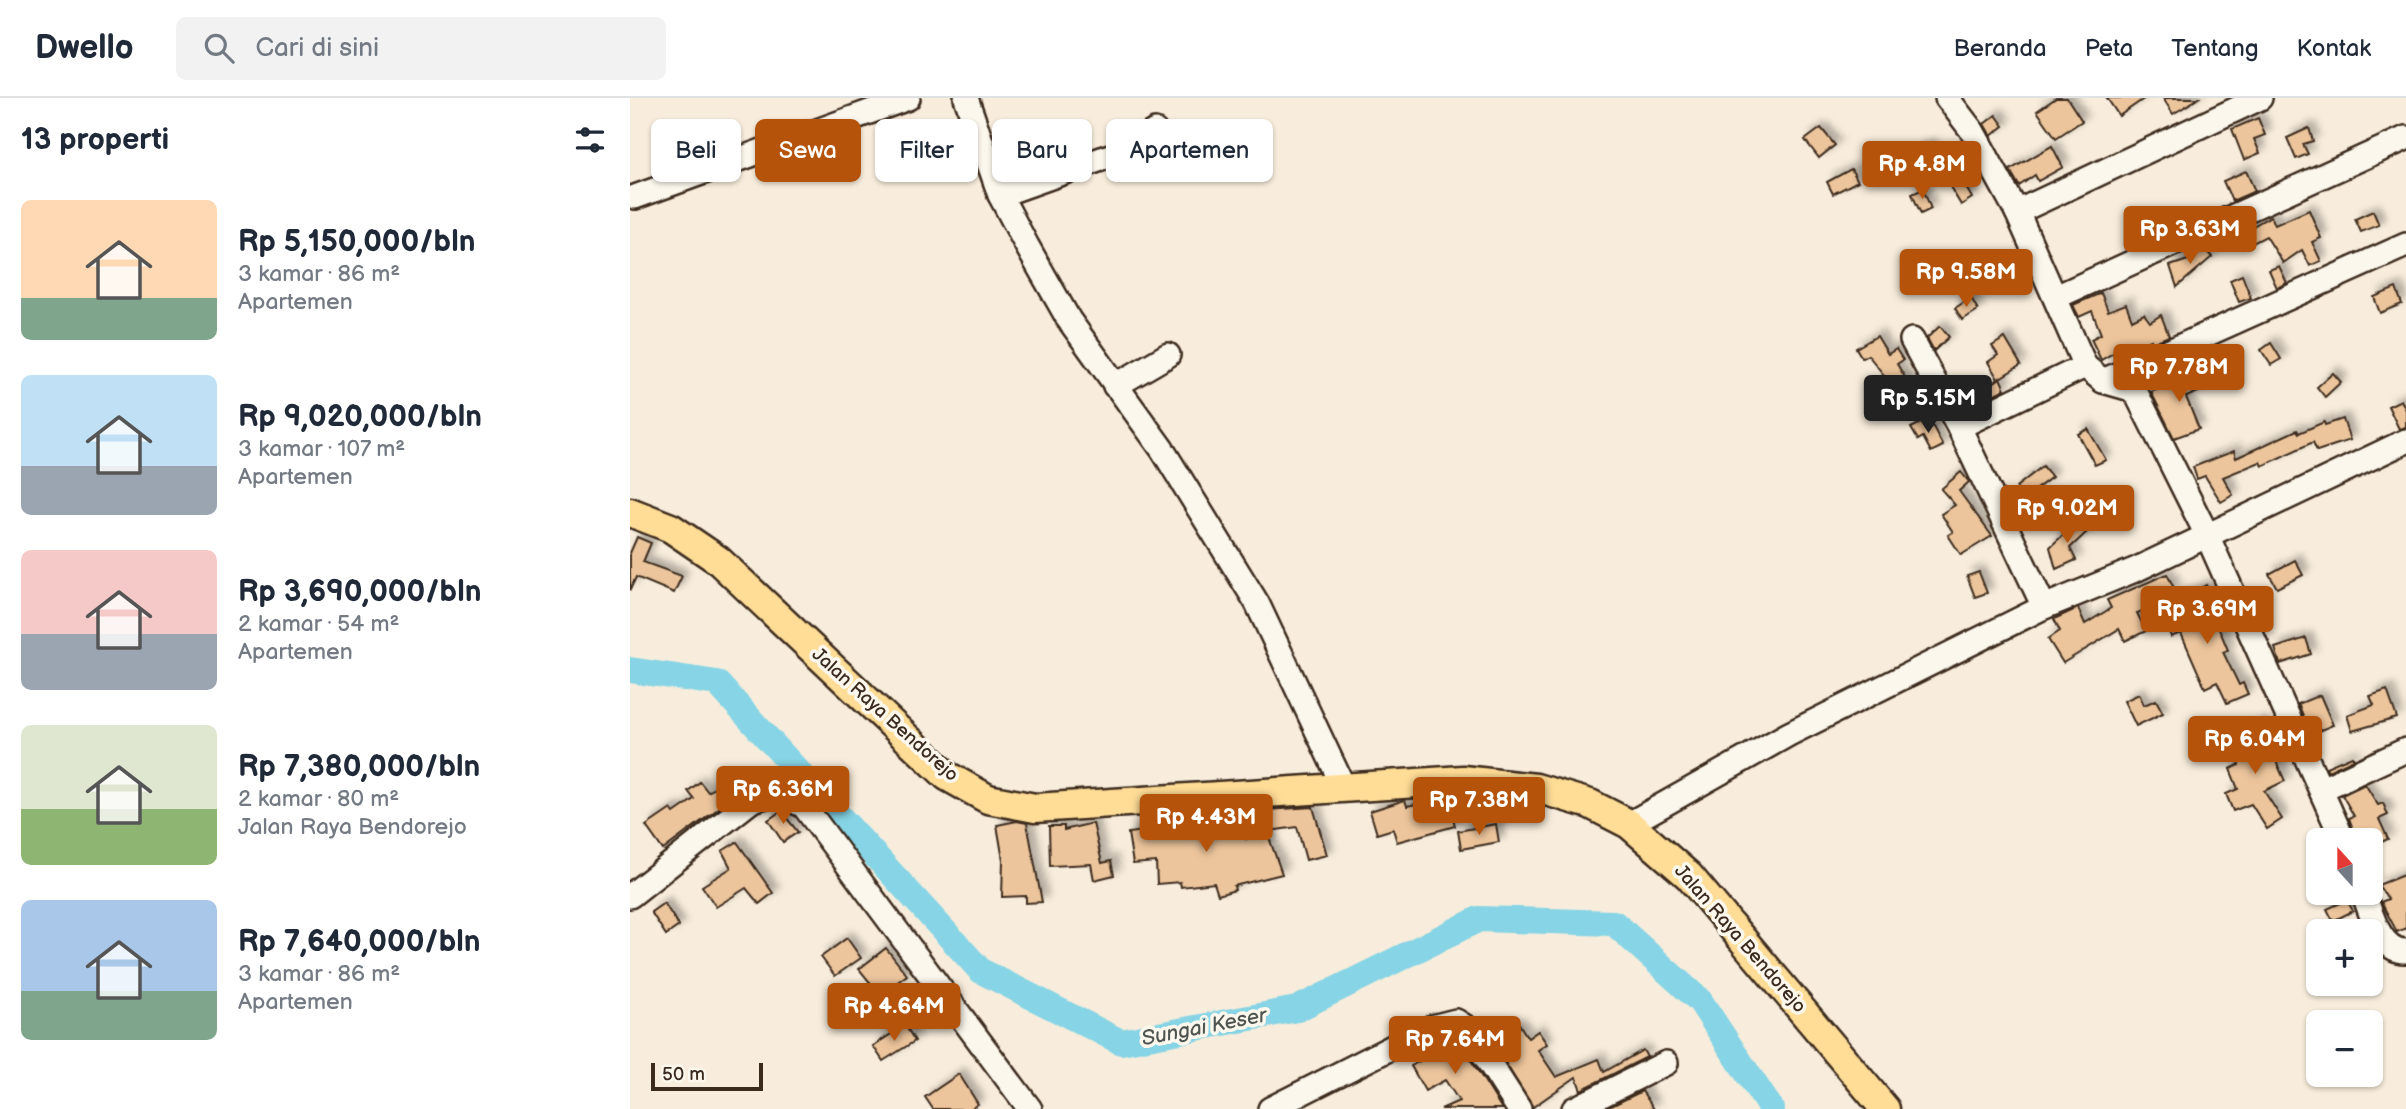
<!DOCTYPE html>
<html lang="id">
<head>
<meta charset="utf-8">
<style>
	body { margin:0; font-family:"Balsamiq Sans",sans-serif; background:#f2f2f3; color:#1f2937; height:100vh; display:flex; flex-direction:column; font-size:26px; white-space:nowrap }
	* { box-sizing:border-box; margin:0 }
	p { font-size:23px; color:#747a83 }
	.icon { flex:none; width:38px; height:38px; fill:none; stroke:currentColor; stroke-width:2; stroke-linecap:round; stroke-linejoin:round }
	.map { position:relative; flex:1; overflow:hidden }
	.sheet { display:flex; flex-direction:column; background:#fff; width:630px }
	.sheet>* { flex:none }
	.banner { position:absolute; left:21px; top:21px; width:665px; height:63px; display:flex; gap:14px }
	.needle { width:46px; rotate:339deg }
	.tools { position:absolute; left:1676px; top:730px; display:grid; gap:14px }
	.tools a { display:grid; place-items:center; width:77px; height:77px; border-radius:10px; background:#fff; box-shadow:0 2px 5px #0004; font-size:35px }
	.scale { position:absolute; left:21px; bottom:18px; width:112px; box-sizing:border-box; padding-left:7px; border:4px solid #3b2a1e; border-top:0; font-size:19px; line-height:24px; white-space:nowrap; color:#3b2a1e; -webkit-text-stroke:5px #fbf7ec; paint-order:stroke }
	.price { position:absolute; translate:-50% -60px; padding:0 16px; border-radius:7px; background:#b45309; color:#fff; font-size:23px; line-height:46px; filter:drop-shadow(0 2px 4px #0008) }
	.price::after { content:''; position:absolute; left:50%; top:42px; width:21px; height:16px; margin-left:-10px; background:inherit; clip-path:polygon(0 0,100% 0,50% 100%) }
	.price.current { background:#222; color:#fff }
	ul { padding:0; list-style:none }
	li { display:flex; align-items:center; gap:21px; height:175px; padding:0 21px }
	li span { display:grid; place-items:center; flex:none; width:196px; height:140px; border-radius:10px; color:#555 }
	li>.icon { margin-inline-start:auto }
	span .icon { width:84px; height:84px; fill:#fffc; stroke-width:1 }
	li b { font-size:30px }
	h2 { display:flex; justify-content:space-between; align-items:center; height:84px; padding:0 21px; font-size:30px }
	.chip { padding:0 24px; border-radius:10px; background:#fff; box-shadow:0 2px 5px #0004; font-size:24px; line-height:63px }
	.chip.current { background:#b45309; color:#fff }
	header { display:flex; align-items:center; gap:42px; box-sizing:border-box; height:98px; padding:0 35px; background:#fff; border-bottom:2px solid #e0e1e3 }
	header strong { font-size:33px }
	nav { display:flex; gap:38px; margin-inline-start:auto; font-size:24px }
	.search { width:490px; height:63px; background:#f2f2f3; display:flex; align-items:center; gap:18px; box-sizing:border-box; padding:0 24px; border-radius:10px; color:#747a83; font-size:26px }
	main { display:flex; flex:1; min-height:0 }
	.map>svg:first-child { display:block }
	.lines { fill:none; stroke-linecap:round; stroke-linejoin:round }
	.river { stroke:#86d4e5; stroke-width:26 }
	.building { fill:#ecc59c; stroke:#3b2a1e; stroke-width:2; filter:url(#shadow) }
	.minor-casing { stroke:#3b2a1e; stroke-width:28 }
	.major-casing { stroke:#3b2a1e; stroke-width:33 }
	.minor { stroke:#fbf7ec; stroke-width:23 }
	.major { stroke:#ffdd96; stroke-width:28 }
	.labels { text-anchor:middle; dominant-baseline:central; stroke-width:7; stroke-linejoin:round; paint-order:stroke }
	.street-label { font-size:19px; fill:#3b2a1e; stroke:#fbf7ec }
	.water-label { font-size:21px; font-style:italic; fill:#4e5450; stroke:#fbf7ec }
</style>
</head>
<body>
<header>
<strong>Dwello</strong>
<div class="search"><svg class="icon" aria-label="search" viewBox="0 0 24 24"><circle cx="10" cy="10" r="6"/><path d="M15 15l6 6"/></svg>Cari di sini</div>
<nav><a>Beranda</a><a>Peta</a><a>Tentang</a><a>Kontak</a></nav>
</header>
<main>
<section class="sheet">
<h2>13 properti<svg class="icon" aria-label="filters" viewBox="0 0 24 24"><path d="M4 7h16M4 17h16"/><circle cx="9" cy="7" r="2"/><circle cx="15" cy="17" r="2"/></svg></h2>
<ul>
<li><span style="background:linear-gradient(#ffd9b3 70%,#7fa58c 0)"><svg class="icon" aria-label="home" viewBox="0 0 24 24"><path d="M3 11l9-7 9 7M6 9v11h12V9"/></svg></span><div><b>Rp 5,150,000/bln</b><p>3 kamar · 86 m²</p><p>Apartemen</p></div></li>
<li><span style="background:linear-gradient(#bfe0f5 65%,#9aa5b1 0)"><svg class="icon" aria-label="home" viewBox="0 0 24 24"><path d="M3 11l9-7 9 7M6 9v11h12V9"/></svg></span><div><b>Rp 9,020,000/bln</b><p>3 kamar · 107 m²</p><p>Apartemen</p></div></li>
<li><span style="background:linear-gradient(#f6c9c9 60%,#9aa5b1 0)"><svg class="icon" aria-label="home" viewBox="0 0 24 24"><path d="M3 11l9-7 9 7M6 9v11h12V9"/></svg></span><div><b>Rp 3,690,000/bln</b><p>2 kamar · 54 m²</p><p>Apartemen</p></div></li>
<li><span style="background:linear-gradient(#dfe7d0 60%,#8fb573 0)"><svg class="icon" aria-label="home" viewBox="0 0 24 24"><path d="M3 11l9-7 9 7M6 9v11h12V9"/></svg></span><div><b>Rp 7,380,000/bln</b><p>2 kamar · 80 m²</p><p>Jalan Raya Bendorejo</p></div></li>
<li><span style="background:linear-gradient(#a9c7e8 65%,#7fa58c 0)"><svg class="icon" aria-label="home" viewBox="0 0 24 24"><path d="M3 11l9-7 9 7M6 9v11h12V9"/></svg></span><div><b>Rp 7,640,000/bln</b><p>3 kamar · 86 m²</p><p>Apartemen</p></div></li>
</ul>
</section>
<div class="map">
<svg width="1776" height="1011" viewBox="0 0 1776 1011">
	<defs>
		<filter id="shadow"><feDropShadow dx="6" dy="-6" stdDeviation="3.5" flood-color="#0004"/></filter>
	</defs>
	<rect width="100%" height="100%" fill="#f8eddc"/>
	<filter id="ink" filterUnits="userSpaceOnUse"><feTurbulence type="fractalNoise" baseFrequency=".0143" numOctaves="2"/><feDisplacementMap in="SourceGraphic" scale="14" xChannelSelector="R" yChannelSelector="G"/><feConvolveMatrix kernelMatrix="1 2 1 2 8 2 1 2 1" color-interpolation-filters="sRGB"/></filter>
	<g filter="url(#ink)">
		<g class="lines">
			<!-- river -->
			<path class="river" d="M0,572L87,585L351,873L491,944L667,911L849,821L984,825L1070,903L1141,1011"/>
		</g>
		<!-- building -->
		<g class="building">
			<path d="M1426,0H1437L1452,23L1426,40L1407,13Z"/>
			<path d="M1477,0H1515L1489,18Z"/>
			<path d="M1533,0H1569L1543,16Z"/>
			<path d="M1366,17L1374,28L1361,38L1354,26Z"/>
			<path d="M1628,20L1635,37L1624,41L1630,55L1614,62L1602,31Z"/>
			<path d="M1191,30L1205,47L1189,60L1175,42Z"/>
			<path d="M1679,30L1683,43L1673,46L1678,56L1666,61L1657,40Z"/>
			<path d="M1299,47L1305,61L1292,66L1287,52Z"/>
			<path d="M1422,48L1433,69L1408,83L1405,77L1389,88L1380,72Z"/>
			<path d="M1340,61L1350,77L1334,86L1342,100L1331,107L1313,77Z"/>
			<path d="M1221,71L1228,83L1203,96L1197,84Z"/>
			<path d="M1616,73L1625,93L1602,103L1593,83Z"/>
			<path d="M1293,91L1301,111L1291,116L1282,96Z"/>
			<path d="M1679,112L1691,140L1682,144L1691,163L1680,168L1672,152L1653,165L1636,138L1621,146L1614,133L1641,118L1645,127Z"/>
			<path d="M1743,113L1749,127L1731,134L1725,121Z"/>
			<path d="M1573,149L1582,159L1547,189L1540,168L1558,162Z"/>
			<path d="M1649,168L1657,185L1647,190L1639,172Z"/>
			<path d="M1612,177L1621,200L1609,204L1600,182Z"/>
			<path d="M1766,190L1772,206L1750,215L1744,199Z"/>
			<path d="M1471,195L1478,213L1496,206L1502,222L1514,216L1520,224L1531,217L1539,238L1522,245L1521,242L1494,255L1492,250L1471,262L1461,241L1471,236L1462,213L1449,219L1443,207Z"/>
			<path d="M1341,200L1348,212L1332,222L1325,210Z"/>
			<path d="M1310,228L1319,239L1304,253L1297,240Z"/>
			<path d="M1247,238L1258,256L1266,251L1273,262L1267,266L1288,301L1271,309L1253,276L1238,257L1232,260L1226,250Z"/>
			<path d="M1375,240L1391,267L1370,280L1375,291L1359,299L1355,291L1370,280L1368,281L1358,264L1368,257L1362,248Z"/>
			<path d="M1641,245L1651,261L1641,267L1631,252Z"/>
			<path d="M1568,274L1576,291L1556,299L1569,331L1544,340L1521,294Z"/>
			<path d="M1703,275L1711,284L1695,299L1687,289Z"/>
			<path d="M1771,302L1776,312V329L1769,331L1758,308Z"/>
			<path d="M1299,321L1313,348L1301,354L1293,339L1288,342L1281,330Z"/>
			<path d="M1713,321L1720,342L1687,353L1683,344L1632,368L1630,364L1593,379L1603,397L1591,404L1575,378L1567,381L1563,369L1604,353L1606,360L1667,332L1669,335L1694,324L1695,327Z"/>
			<path d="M1458,331L1476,362L1465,367L1448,336Z"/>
			<path d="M1413,368L1422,379L1394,400L1386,389Z"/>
			<path d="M1331,374L1339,384L1329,393L1362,438L1331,457L1318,437L1323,434L1311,416L1325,407L1311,391Z"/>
			<path d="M1448,423L1458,433L1440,450L1446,462L1426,471L1420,449Z"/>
			<path d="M7,439L21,445L13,464L52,478L44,495L6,479L0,492V455Z"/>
			<path d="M1665,462L1673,477L1647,490L1639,476Z"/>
			<path d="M1349,474L1357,495L1345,499L1337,478Z"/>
			<path d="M1537,476L1544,490L1525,499L1528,507L1507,515L1516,533L1495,543L1489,531L1433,565L1418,541L1430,533L1424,521L1448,510L1455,526L1481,510L1477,502Z"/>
			<path d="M1576,487L1583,500L1572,505L1582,531L1588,528L1598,552L1593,554L1609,587L1613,585L1618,596L1597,605L1587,584L1575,590L1551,535L1541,539L1537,528L1561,519L1551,500Z"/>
			<path d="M1676,540L1681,556L1650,566L1645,550Z"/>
			<path d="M1757,592L1767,620L1722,633L1717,617L1744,607L1740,598Z"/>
			<path d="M1509,596L1514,607L1526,602L1533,615L1506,628L1494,603Z"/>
			<path d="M1690,597L1703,627L1681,636L1668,606Z"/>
			<path d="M1630,627L1655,683L1634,693L1652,721L1637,731L1621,706L1603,713L1596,696L1608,691L1600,671L1609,667L1604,638Z"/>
			<path d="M1722,658L1724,661L1698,673L1696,669Z"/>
			<path d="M96,683L105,698L33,752L16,728L41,711L44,715L64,701L58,693L70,684L78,694Z"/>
			<path d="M1735,686L1748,707L1753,705L1758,717L1749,721L1758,741L1741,749V742H1727L1719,720L1724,718L1712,697Z"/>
			<path d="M775,702L777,708L804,702L805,710L820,706L825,728L767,744L763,731L747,736L740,713Z"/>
			<path d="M683,709L697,757L676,762L667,729L639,733L636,712Z"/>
			<path d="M151,713L168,734L153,744L138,722Z"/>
			<path d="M610,713L616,741L637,734L652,776L604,788L605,792L588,797L584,785L551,789L550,784L527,786L526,764L503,766L498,735L522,732L519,719L532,718L536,733L571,729L570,725Z"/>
			<path d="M387,723L397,725L412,804L396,805V798L372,799L373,762L367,727Z"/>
			<path d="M463,725L472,765L481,763L484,777L464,782L461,766L420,768L419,728H434V732Z"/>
			<path d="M866,726L869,744L831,751L828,733Z"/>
			<path d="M107,744L143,795L129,806L116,790L86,809L72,788L101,770L92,753Z"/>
			<path d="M1776,776V830L1767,834L1751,804L1758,801L1748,787Z"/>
			<path d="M1717,802L1723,813L1703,823L1697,811Z"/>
			<path d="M34,805L49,828L36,837L21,814Z"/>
			<path d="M217,840L231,860L205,878L191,859Z"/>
			<path d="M256,850L277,877L250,897L229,871Z"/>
			<path d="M889,926L898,940L908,933L917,946L908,952L926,979L969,961L974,974L1013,952L1017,959L951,992L946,979L903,1009L862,944Z"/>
			<path d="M275,927L285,943L253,963L243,948Z"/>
			<path d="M824,938L827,940L872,1011H811L829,1003L815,982L795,993L781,968L800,957L797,950Z"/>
			<path d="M329,976L348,1006L340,1011H303L295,999Z"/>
			<path d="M1012,993L1024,1011H975Z"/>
		</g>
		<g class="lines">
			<!-- minor casing -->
			<g class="minor-casing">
				<g id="minor">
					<path d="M336,0L370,97L397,148L439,222L532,351L627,505L714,690"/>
					<path d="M1317,0L1343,34L1387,114L1455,268L1473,283L1501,291L1507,297L1577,437L1713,742"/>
					<path d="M370,97L491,54L525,33"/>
					<path d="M5,99L278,0"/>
					<path d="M1387,114L1630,0"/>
					<path d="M1426,199L1776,40"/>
					<path d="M1282,242L1329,329L1414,509"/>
					<path d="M1473,283L1776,147"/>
					<path d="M485,288L538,257"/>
					<path d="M1329,329L1455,268"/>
					<path d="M1692,691L1776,652"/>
					<path d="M999,726L1159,636L1414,509L1507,471L1776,343"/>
					<path d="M1733,794C1741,815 1750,854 1776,853"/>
					<path d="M0,798L121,703C145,693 152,697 174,708L400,1011"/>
					<path d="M640,1011L802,929L826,923L837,930L889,1011"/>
					<path d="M944,1011L1036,965"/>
				</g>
			</g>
			<!-- major casing -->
			<g class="major-casing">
				<path id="major" d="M0,414L41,430L88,462L317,678L358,701L405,710L833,682L906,690L960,706L999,726L1059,778L1255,1011"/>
			</g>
			<!-- minor -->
			<use href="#minor" class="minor"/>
			<!-- major -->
			<use href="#major" class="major"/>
		</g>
	</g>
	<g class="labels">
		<!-- street labels -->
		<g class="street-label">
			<text transform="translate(255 617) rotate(42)">Jalan Raya Bendorejo</text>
			<text transform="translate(1110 841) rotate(49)">Jalan Raya Bendorejo</text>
		</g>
		<!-- water labels -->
		<g class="water-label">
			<text transform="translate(574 929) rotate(-11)">Sungai Keser</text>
		</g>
	</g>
</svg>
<div class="tools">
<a><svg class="needle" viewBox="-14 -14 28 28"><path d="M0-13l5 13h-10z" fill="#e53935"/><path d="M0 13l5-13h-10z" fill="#747a83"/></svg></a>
<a>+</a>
<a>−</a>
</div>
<div class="scale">50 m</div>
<b class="price" style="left:1292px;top:103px">Rp 4.8M</b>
<b class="price" style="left:1560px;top:168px">Rp 3.63M</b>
<b class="price" style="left:1336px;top:211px">Rp 9.58M</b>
<b class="price" style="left:1549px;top:306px">Rp 7.78M</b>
<b class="price current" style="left:1298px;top:337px">Rp 5.15M</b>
<b class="price" style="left:1437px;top:447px">Rp 9.02M</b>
<b class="price" style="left:1577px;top:548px">Rp 3.69M</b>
<b class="price" style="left:1625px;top:678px">Rp 6.04M</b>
<b class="price" style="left:153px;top:728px">Rp 6.36M</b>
<b class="price" style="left:849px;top:739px">Rp 7.38M</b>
<b class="price" style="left:576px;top:756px">Rp 4.43M</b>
<b class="price" style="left:264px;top:945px">Rp 4.64M</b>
<b class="price" style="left:825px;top:978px">Rp 7.64M</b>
<div class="banner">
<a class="chip">Beli</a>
<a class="chip current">Sewa</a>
<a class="chip">Filter</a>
<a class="chip">Baru</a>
<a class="chip">Apartemen</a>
</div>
</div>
</main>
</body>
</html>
